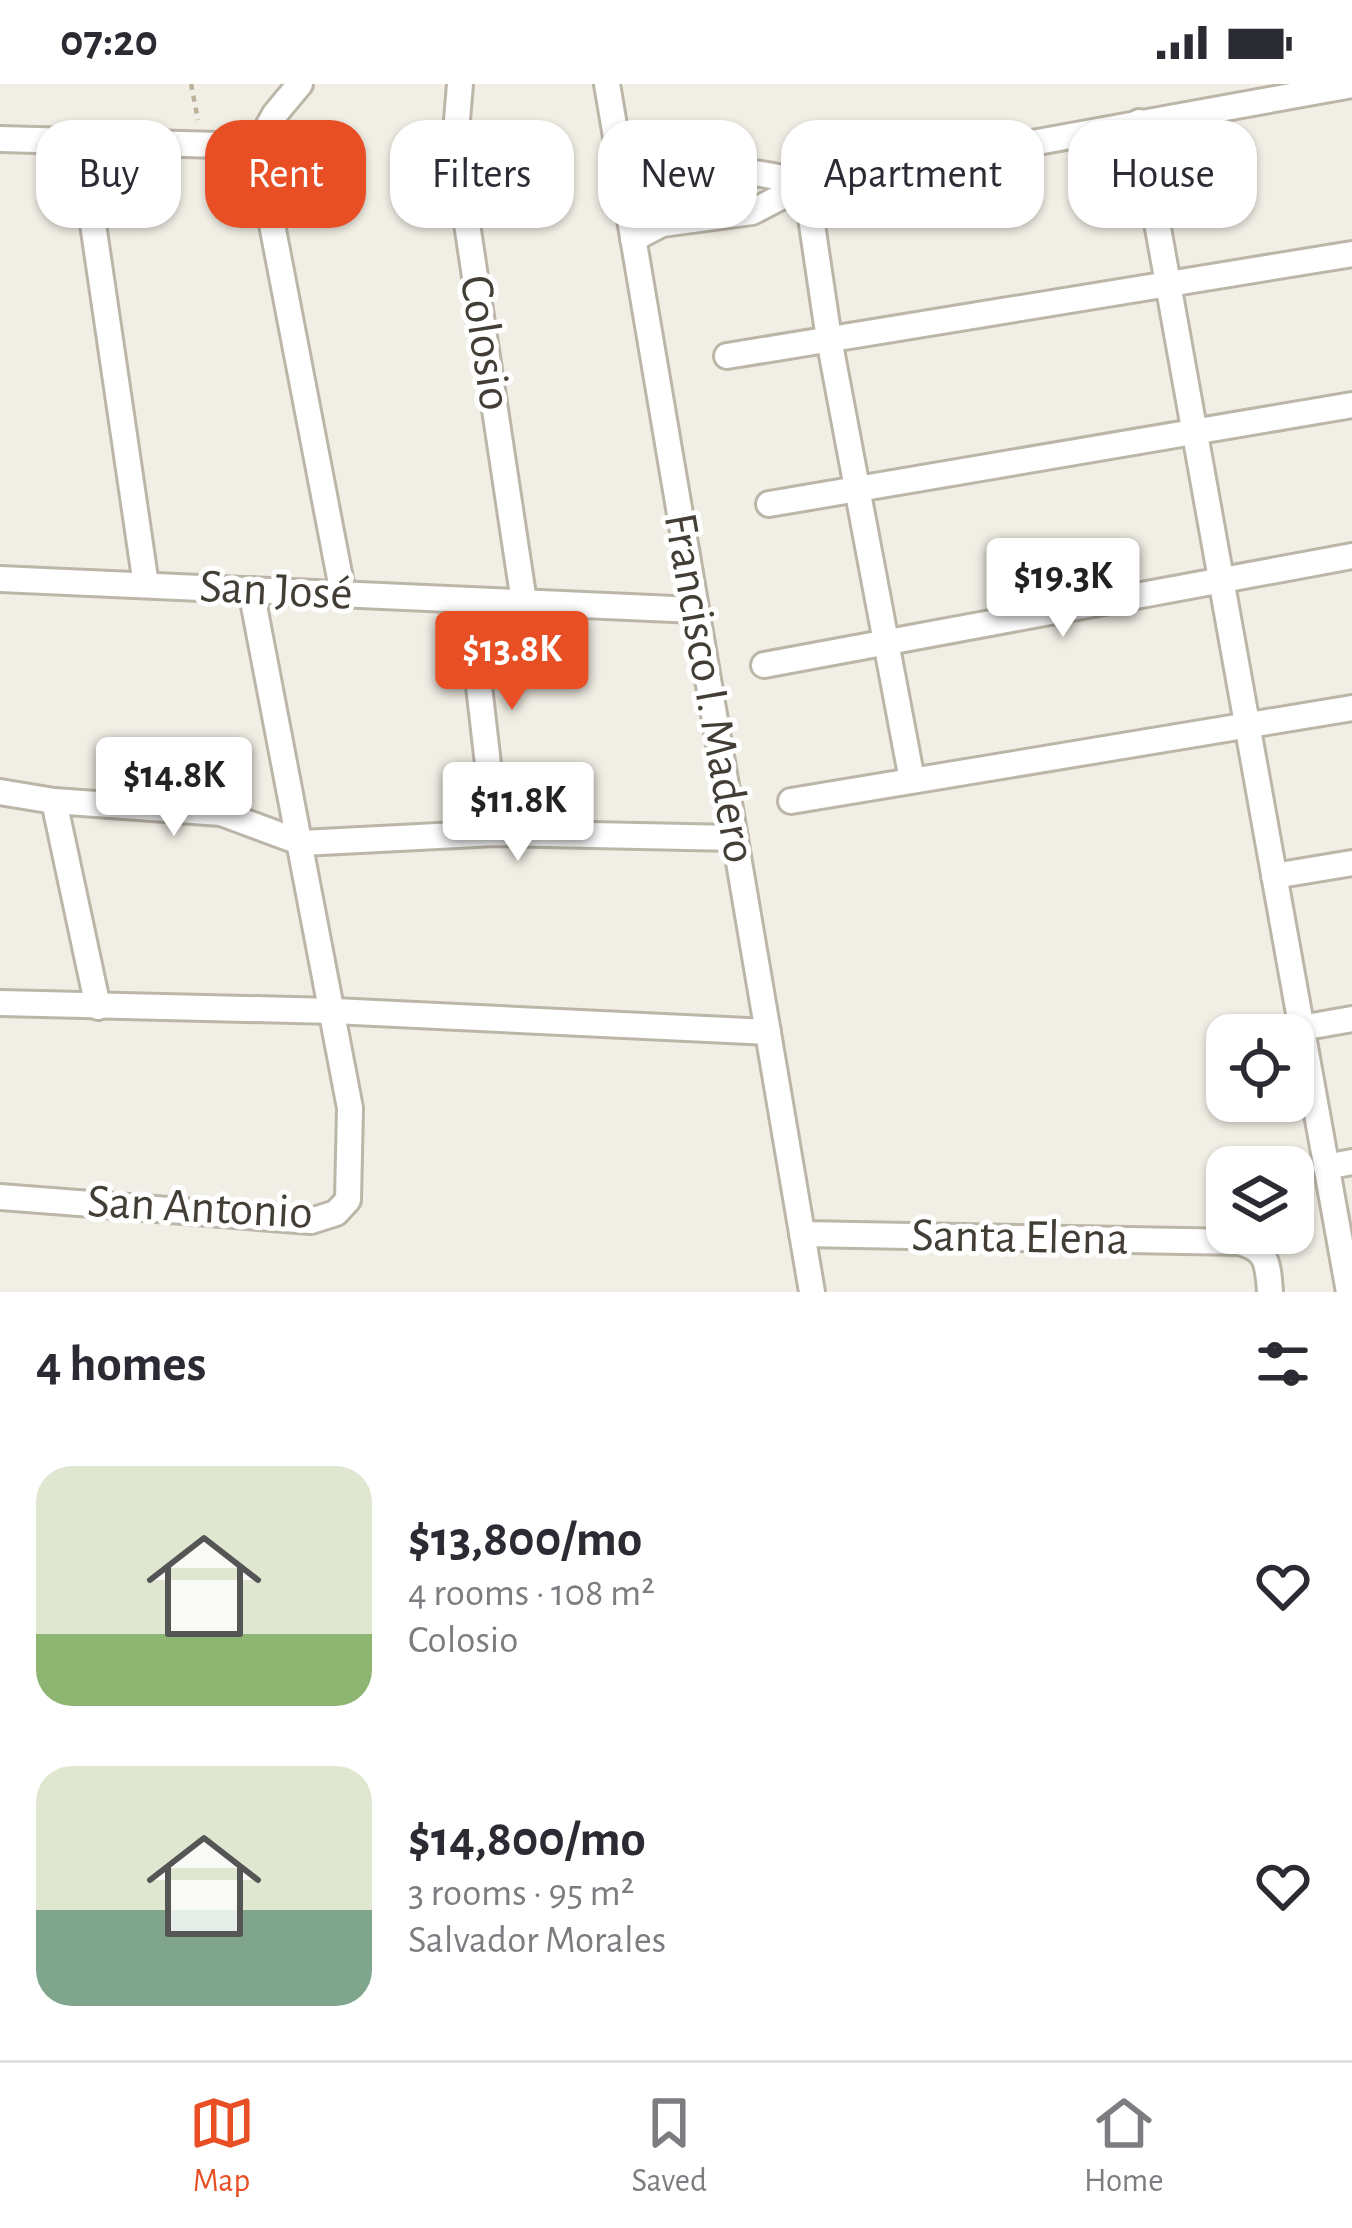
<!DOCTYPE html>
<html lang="en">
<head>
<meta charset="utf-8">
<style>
	body { margin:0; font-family:"Alegreya Sans",sans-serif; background:#f2f2f3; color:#2b2b33; height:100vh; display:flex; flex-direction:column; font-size:45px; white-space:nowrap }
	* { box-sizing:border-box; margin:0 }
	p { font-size:39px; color:#7c7c81 }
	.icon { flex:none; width:66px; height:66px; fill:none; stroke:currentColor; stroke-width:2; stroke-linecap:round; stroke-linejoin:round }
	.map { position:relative; height:1208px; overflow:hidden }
	.details { display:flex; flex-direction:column; background:#fff; flex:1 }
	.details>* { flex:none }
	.hud { position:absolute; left:36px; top:36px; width:1281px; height:108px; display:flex; gap:24px }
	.buttons { position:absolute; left:1206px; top:930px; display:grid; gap:24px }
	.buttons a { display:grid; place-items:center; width:108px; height:108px; border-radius:24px; background:#fff; box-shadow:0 3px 9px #0004; font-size:60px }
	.price { position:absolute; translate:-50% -102px; padding:0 27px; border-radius:12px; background:#fff; color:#222; font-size:39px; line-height:78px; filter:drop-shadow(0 3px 6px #0008) }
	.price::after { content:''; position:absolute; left:50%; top:72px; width:36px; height:27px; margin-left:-18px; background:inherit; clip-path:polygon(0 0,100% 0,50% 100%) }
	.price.selected { background:#e94f24; color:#fff }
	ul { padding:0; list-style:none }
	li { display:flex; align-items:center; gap:36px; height:300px; padding:0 36px }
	li span { display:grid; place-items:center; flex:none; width:336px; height:240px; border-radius:36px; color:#555 }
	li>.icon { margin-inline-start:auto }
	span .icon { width:144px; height:144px; fill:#fffc; stroke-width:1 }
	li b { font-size:51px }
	h2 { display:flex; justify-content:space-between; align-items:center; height:144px; padding:0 36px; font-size:51px }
	.tag { padding:0 42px; border-radius:36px; background:#fff; box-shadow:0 3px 9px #0004; font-size:42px; line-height:108px }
	.tag.selected { background:#e94f24; color:#fff }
	.status { display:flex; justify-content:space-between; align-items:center; height:84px; padding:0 60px; background:#fff; direction:ltr }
	.status svg { height:33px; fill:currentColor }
	.tab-bar { display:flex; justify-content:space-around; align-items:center; height:168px; border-top:3px solid #e1e1e2; background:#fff; font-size:33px; color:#7c7c81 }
	.tab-bar a { display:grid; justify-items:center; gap:6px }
	.tab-bar .selected { color:#e94f24 }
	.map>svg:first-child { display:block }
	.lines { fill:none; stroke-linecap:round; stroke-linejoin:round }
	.minor-casing { stroke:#bbb6a8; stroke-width:30 }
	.path { stroke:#bcb29a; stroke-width:4.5; stroke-dasharray:6 6; stroke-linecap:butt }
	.minor { stroke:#fff; stroke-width:24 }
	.labels { text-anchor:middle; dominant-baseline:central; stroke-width:10; stroke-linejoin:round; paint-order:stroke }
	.street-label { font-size:48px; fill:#433e35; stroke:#fff }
</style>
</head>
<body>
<div class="status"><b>07:20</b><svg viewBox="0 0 49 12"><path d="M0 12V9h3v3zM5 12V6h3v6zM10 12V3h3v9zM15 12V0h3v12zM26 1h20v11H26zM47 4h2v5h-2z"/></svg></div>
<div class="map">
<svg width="1352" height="1208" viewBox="0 0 1352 1208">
	<rect width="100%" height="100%" fill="#f1eee5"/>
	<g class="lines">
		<!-- minor casing -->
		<g class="minor-casing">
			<g id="minor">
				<path d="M460,0L455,60L524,518"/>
				<path d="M607,0L812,1208"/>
				<path d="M1139,38L1349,1208"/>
				<path d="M0,55L257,62"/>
				<path d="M81,58L146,501"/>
				<path d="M257,62L343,510"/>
				<path d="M257,62L275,30L300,0"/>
				<path d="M619,70C680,88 744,81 806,100"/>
				<path d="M657,81L666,110L662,140"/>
				<path d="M806,100L829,255L912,696"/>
				<path d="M633,155L662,140L752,128L806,100L1352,1"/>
				<path d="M727,272L1352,170"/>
				<path d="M769,420L1352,321"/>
				<path d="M0,495L696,526"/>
				<path d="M469,516L496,749"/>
				<path d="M764,581L1352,472"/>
				<path d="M0,708L54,717L98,923"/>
				<path d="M54,717L221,729L302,759L496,749L735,754"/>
				<path d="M791,717L1352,624"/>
				<path d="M1274,792L1352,779"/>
				<path d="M0,919L334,927L768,948"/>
				<path d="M1301,944L1352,935"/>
				<path d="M1326,1083L1352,1078"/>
				<path d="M0,1113L311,1137L336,1129L348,1116L350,1024L251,506"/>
				<path d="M802,1150L1239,1158C1268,1165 1268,1181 1270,1208"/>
			</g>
		</g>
		<!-- path -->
		<path class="path" d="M191,0L198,36"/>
		<!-- minor -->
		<use href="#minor" class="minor"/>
	</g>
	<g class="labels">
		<!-- street labels -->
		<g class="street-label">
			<text transform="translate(485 259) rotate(81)">Colosio</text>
			<text transform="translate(276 507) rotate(3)">San José</text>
			<text transform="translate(709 604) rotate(80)">Francisco I. Madero</text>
			<text transform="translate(200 1124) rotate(3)">San Antonio</text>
			<text transform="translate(1020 1154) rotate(1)">Santa Elena</text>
		</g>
	</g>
</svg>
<div class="buttons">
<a><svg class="icon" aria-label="locate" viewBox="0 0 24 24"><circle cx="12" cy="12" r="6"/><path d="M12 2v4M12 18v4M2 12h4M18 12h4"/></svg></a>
<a><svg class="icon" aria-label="layers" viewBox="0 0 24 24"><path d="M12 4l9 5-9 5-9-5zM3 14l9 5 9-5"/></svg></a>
</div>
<b class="price" style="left:1063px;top:556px">$19.3K</b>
<b class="price selected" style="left:512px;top:629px">$13.8K</b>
<b class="price" style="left:174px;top:755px">$14.8K</b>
<b class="price" style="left:518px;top:780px">$11.8K</b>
<div class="hud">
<a class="tag">Buy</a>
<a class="tag selected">Rent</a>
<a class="tag">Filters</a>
<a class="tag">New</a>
<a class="tag">Apartment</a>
<a class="tag">House</a>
</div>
</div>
<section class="details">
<h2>4 homes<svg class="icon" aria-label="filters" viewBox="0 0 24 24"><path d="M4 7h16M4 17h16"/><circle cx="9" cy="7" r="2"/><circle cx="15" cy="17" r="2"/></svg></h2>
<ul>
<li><span style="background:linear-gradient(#dfe7d0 70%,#8fb573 0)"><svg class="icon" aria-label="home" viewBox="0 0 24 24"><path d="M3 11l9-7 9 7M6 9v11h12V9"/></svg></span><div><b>$13,800/mo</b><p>4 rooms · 108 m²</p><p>Colosio</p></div><svg class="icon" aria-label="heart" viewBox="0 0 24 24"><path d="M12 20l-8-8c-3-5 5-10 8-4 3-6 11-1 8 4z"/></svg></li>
<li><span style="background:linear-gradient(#dfe7d0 60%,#7fa58c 0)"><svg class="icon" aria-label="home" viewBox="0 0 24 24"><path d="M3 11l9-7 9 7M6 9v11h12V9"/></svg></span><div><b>$14,800/mo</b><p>3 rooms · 95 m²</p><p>Salvador Morales</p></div><svg class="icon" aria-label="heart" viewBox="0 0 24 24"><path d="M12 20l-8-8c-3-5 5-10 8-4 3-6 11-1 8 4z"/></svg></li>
</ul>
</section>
<nav class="tab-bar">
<a class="selected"><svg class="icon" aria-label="map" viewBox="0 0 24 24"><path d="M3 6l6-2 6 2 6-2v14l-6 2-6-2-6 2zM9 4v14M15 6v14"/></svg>Map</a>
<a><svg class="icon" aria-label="saved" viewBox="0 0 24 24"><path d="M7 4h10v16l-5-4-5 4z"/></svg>Saved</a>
<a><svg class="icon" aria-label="home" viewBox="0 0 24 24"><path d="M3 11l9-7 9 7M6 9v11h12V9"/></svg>Home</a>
</nav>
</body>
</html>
